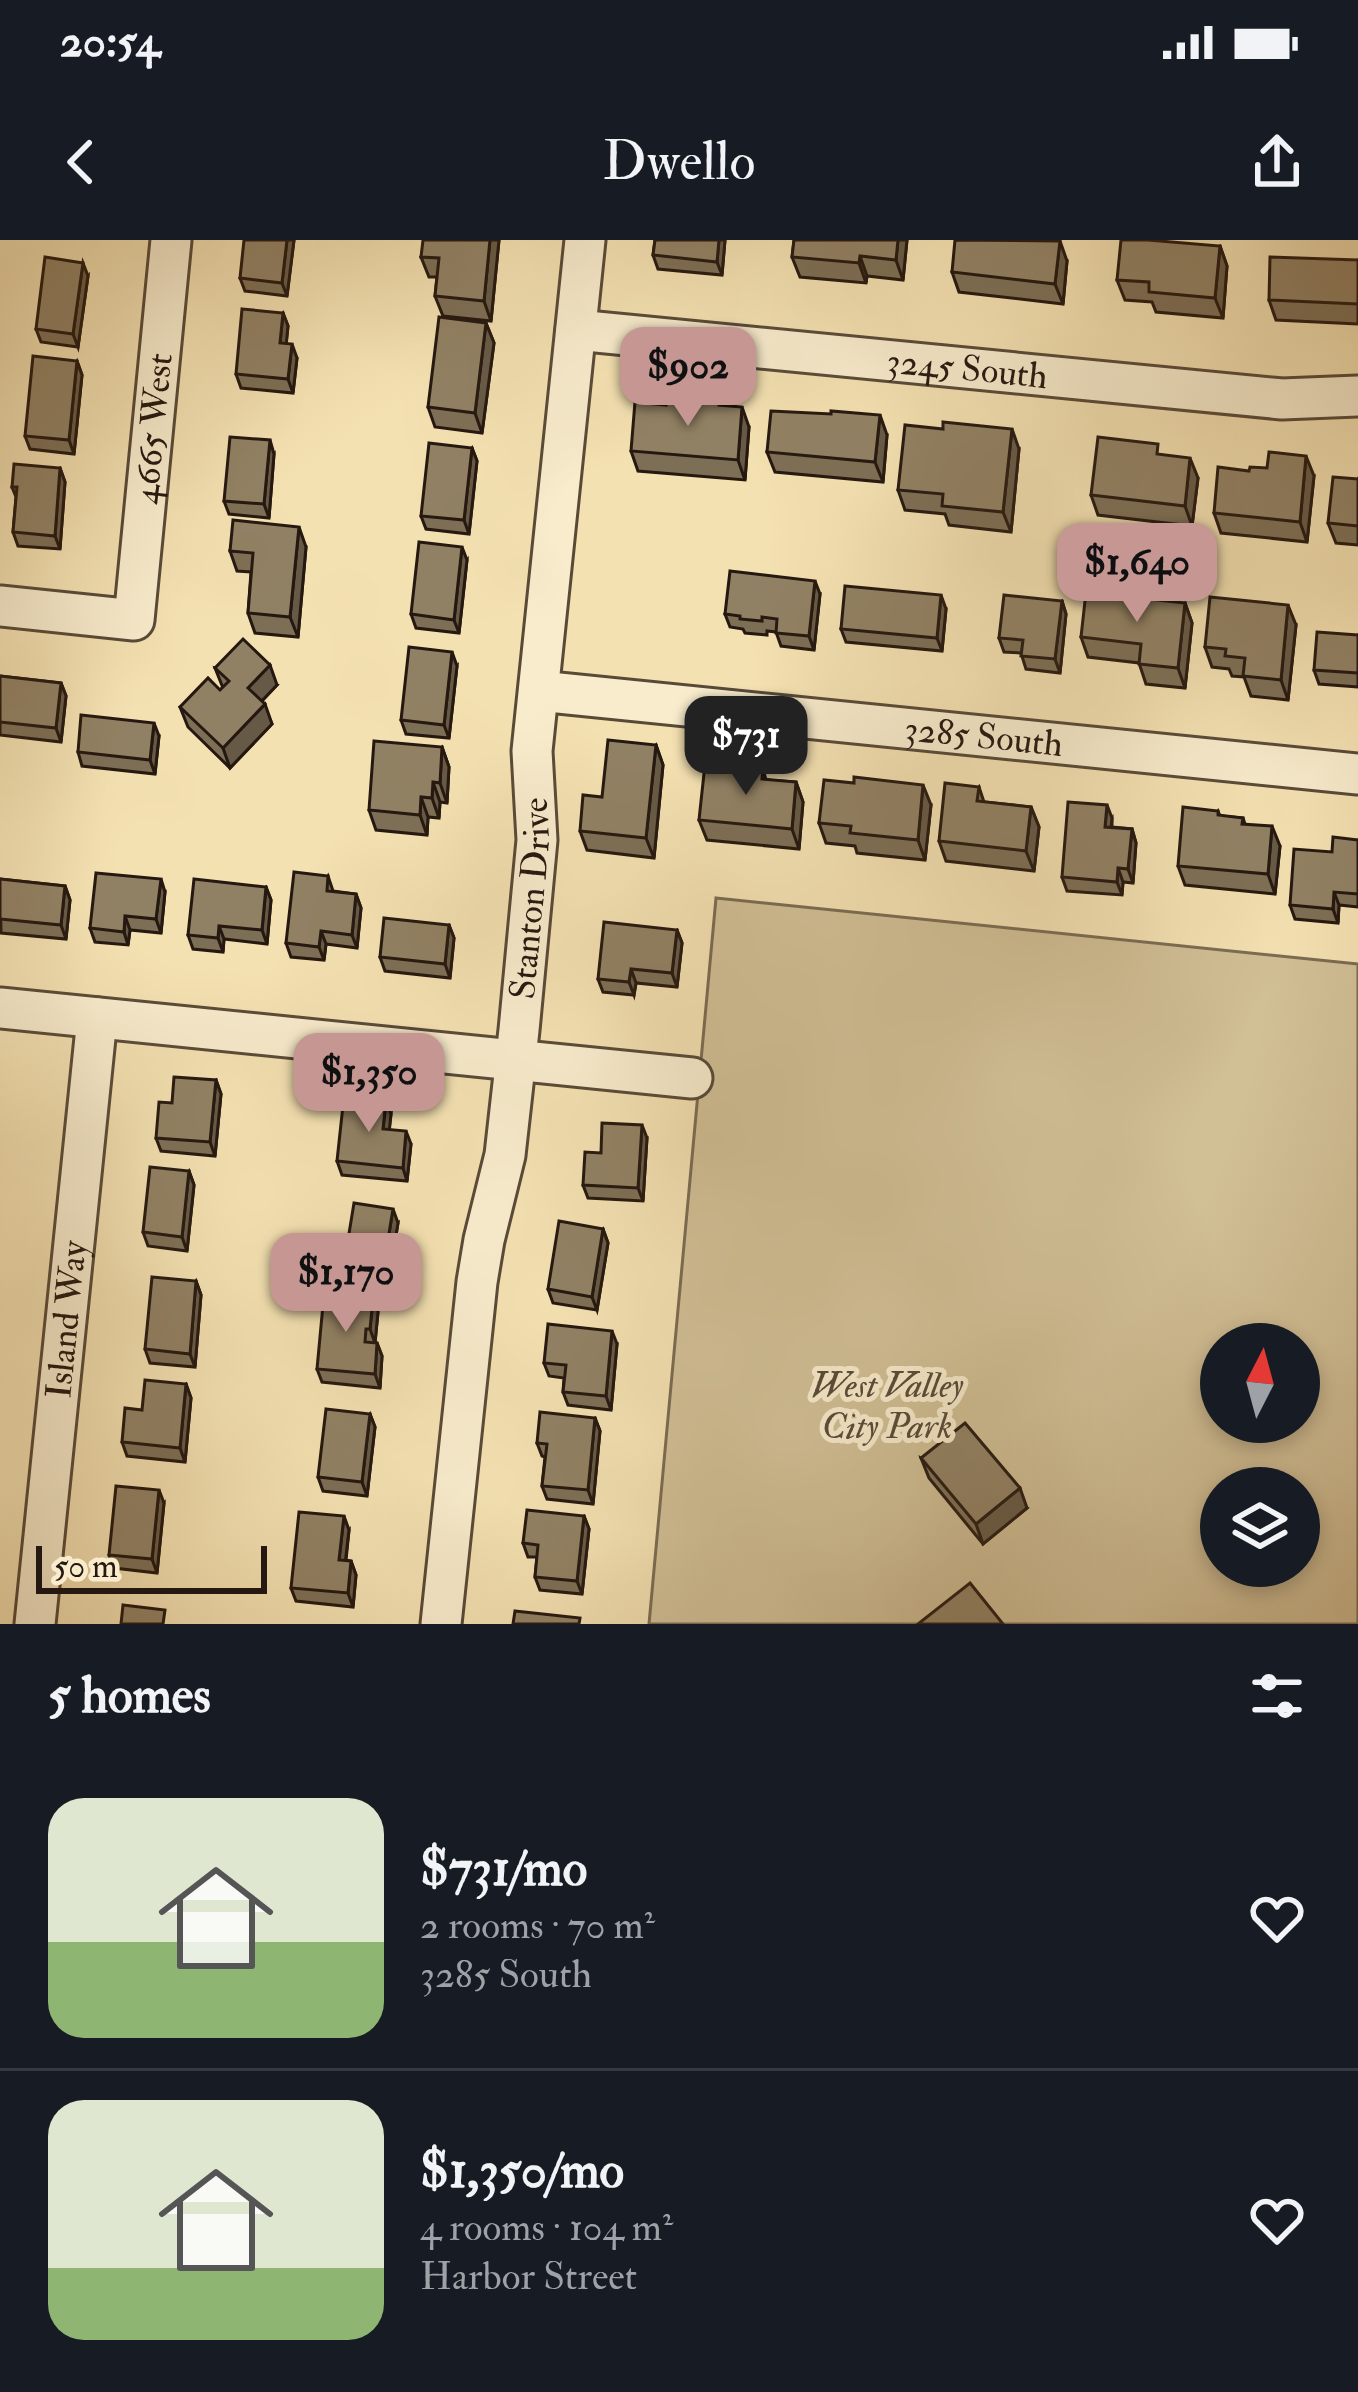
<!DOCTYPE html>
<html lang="en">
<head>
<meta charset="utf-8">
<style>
	body { margin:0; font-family:"IM FELL Double Pica",serif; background:#242831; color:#f1f3f6; height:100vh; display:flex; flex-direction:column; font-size:45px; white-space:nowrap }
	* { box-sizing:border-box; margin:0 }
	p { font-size:39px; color:#9ea1a6 }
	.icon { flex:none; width:66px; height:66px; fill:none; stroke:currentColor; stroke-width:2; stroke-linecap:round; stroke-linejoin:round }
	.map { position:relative; height:1384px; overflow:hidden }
	.drawer { display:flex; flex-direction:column; background:#171b24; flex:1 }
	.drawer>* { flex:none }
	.needle { width:78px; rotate:6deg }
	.buttons { position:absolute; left:1200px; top:1083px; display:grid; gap:24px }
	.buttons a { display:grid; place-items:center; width:120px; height:120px; border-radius:50%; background:#171b24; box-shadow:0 6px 18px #0003; font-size:60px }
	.scale { position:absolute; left:36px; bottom:30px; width:231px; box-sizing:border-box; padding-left:12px; border:6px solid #251810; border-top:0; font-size:33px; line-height:42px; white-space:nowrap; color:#251810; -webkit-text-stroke:9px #f8eccd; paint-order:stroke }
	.price { position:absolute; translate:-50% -102px; padding:0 27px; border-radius:24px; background:#c59692; color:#111; font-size:39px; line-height:78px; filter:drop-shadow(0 3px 6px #0008) }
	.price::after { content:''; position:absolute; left:50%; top:72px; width:36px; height:27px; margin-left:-18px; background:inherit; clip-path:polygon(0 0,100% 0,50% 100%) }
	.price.active { background:#222; color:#fff }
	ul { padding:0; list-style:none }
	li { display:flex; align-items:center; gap:36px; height:300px; padding:0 48px }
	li+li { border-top:3px solid #363941 }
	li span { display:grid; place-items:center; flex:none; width:336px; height:240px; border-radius:36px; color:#555 }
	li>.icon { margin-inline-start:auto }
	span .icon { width:144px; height:144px; fill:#fffc; stroke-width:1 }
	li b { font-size:51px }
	h2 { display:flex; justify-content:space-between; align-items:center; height:144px; padding:0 48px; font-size:51px }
	.status { display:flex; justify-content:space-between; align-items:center; height:84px; padding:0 60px; background:#171b24; direction:ltr }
	.status svg { height:33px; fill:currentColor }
	header { display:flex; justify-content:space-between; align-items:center; height:156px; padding:0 48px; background:#171b24; font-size:54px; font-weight:600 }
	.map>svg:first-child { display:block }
	.green { fill:#d1bf96; stroke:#7b6c53; stroke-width:3; fill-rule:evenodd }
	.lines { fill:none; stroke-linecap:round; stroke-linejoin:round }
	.minor-casing { stroke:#594a38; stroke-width:45 }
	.minor { stroke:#f8eccd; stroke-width:39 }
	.wall { fill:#7d6f56; stroke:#251810; stroke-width:3 }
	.shaded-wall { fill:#665a46; stroke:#251810; stroke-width:3 }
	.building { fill:#918164; stroke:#251810; stroke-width:3 }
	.labels { text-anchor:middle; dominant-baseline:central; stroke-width:10; stroke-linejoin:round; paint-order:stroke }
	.street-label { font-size:36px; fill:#251810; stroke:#f8eccd }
	.park-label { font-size:36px; font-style:italic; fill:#594a38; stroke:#f8eccd }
</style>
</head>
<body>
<div class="status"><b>20:54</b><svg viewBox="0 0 49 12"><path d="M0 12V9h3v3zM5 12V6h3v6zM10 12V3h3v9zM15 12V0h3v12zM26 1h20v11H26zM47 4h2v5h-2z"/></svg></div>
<header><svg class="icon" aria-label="back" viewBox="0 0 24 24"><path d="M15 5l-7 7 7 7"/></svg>Dwello<svg class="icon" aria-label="share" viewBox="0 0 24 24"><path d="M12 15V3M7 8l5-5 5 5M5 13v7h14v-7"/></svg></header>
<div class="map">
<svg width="1358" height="1384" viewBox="0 0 1358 1384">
	<rect width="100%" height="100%" fill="#f4e1b2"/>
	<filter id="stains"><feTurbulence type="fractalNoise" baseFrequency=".00167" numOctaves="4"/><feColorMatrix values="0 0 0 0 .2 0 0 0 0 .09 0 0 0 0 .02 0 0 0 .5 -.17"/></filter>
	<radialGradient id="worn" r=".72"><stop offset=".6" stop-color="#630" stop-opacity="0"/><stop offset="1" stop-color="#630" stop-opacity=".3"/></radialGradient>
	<!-- green -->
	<path class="green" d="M716,658L1358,724V1384H649ZM1221,1104H1299V1182H1221ZM1221,1248H1299V1326H1221Z"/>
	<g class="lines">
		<!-- minor casing -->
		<g class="minor-casing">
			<g id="minor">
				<path id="s1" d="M576,90L1282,159L1358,156"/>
				<path id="s2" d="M0,366L134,380L171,0"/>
				<path id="s3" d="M539,451L1358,534"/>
				<path d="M0,768L692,838"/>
				<path id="s4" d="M35,1384L97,778"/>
				<path id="s5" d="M441,1384L477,1042L484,1000L505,915L519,790L537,600L532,511L585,0"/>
			</g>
		</g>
		<!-- minor -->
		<use href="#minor" class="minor"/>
	</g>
	<!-- wall -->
	<g class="wall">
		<path d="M294,0L287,56L245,51L240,38Z"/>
		<path d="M499,0L491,81L443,76L435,56L437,37H429L421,17Z"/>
		<path d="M655,0H725L722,35L658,29L653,15Z"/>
		<path d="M794,0H907L903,40L867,36L866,43L800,37L792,17Z"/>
		<path d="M1220,6L1227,26L1223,78L1156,72L1152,62L1125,60L1117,40Z"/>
		<path d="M1358,20V84L1276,80L1269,60Z"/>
		<path d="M1067,21L1063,64L959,52L952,32Z"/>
		<path d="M88,36L78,107L41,102L36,89Z"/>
		<path d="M283,73L288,86L286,104L297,118L293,153L241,148L236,134Z"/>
		<path d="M486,83L494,103L482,193L435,187L428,167Z"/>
		<path d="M77,121L82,135L74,214L30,209L25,196Z"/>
		<path d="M666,165L749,187L745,240L638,231L631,211Z"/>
		<path d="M887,195L883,242L775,232L767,212Z"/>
		<path d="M472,208L477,221L469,294L426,289L421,276Z"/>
		<path d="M1019,209L1011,292L949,285L945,274L905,270L898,250Z"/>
		<path d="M274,214L269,278L229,274L224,261Z"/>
		<path d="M1162,215L1198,238L1192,286L1098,275L1091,255Z"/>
		<path d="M60,228L65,242L60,309L18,306L13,292L16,257L12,247Z"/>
		<path d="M1314,236L1307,302L1221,293L1214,273Z"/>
		<path d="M1358,239V305L1336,303L1328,283Z"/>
		<path d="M306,307L298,397L255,393L248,373L251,332L237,331L230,311Z"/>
		<path d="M467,320L459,393L416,388L411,374Z"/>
		<path d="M820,354L814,410L781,406L776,392L767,391V395L745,393L743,389L730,387L725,374Z"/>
		<path d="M1062,361L1066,374L1060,433L1026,429L1021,413L1004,412L999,398Z"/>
		<path d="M1185,363L1192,383L1185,448L1146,444L1139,423L1088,417L1081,397Z"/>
		<path d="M946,369L942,411L846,402L841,389Z"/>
		<path d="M1296,385L1288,460L1251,456L1244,437L1232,436L1229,429L1212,427L1205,407Z"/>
		<path d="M1358,395V447L1319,444L1314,430Z"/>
		<path d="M457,426L449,498L406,494L401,480Z"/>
		<path d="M215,428L277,445L262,461L272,484L230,528L188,487L180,467L223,448Z"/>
		<path d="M0,436L61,443L66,456L61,502L0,495Z"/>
		<path d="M159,496L155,534L82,526L78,512Z"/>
		<path d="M656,505L663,525L654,618L587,610L580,591L602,557Z"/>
		<path d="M442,507L449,527L447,563L440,562L439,578L428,577L427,595L376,590L369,570Z"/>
		<path d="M763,529L766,540L796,542L803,562L799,609L707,600L699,580Z"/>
		<path d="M979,547L984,562L1031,567L1039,587L1034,631L946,621L939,601Z"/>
		<path d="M931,565L925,620L857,613L855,606L826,603L819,583Z"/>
		<path d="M1218,571L1220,576L1243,578L1245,584L1280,606L1275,654L1185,645L1178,626Z"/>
		<path d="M1112,578V587L1132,589L1136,603L1133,643L1123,642L1122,655L1067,651L1062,637Z"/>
		<path d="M1358,600V667L1339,665L1338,683L1295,679L1290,665L1332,612Z"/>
		<path d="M328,636L333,651L356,654L361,668L357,708L326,704L324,720L291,717L286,703Z"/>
		<path d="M0,639L65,646L70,660L66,699L1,693Z"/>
		<path d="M266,647L271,660L267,704L224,699L223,712L193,709L188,695Z"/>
		<path d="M165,652L161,693L130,690L128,705L95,702L90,688Z"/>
		<path d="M449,685L454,698L450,738L385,731L380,717Z"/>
		<path d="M677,690L682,703L677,747L636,743L634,755L603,752L598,739Z"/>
		<path d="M216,840L221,854L215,916L161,911L156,898L172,863Z"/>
		<path d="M391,874L389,890L411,904L407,941L342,935L337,921Z"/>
		<path d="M647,898L643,961L588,958L583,945L601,913Z"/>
		<path d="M189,931L194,945L187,1011L148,1006L143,992Z"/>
		<path d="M398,983L389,1038L350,1032L345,1018Z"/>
		<path d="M603,989L608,1003L597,1070L553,1063L548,1049Z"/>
		<path d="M196,1041L201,1055L195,1127L150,1123L145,1109Z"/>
		<path d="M373,1059L378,1072L375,1103H377L382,1116L380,1148L322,1142L317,1129Z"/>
		<path d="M617,1104L611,1170L568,1165L563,1152L564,1138L549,1136L544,1123Z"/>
		<path d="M186,1144L191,1158L185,1222L127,1216L122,1202L142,1170Z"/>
		<path d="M370,1174L375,1187L367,1256L323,1251L318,1237Z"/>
		<path d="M595,1178L600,1191L593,1264L547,1259L542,1246L545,1217L542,1216L537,1203Z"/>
		<path d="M921,1218L1027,1268L983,1304L929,1238Z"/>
		<path d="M164,1263L157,1333L114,1328L109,1315Z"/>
		<path d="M584,1276L589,1289L582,1354L540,1350L535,1337L537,1317H528L523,1303Z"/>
		<path d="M349,1290L346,1320L351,1321L356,1335L353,1367L296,1361L291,1348Z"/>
	</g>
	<!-- shaded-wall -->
	<g class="shaded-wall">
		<path d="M287,0H294L287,56L282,43Z"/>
		<path d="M490,0H499L491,81L484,61Z"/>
		<path d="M719,0H725L722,35L717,22Z"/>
		<path d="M898,0H907L903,40L896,20Z"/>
		<path d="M1060,1L1067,21L1063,64L1055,44Z"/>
		<path d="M1220,6L1227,26L1223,78L1215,58Z"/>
		<path d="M860,16L867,36L866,43L859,23Z"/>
		<path d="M83,23L88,36L78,107L73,94Z"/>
		<path d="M283,73L288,86L285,117L280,103Z"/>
		<path d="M486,83L494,103L482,193L475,173Z"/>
		<path d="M292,104L297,118L293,153L288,139Z"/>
		<path d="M77,121L82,135L74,214L69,200Z"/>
		<path d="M742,167L749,187L745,240L738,220Z"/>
		<path d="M880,175L887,195L883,242L875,222Z"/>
		<path d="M1012,189L1019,209L1011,292L1003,272Z"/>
		<path d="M270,200L274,214L269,278L264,264Z"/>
		<path d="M472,208L477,221L469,294L464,280Z"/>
		<path d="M1306,216L1314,236L1307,302L1300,282Z"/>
		<path d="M1190,218L1198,238L1192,286L1185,266Z"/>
		<path d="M60,228L65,242L60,309L55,296Z"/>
		<path d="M299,287L306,307L298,397L290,377Z"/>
		<path d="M462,307L467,320L459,393L454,380Z"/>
		<path d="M815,341L820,354L814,410L809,396Z"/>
		<path d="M941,355L946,369L942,411L937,398Z"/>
		<path d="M1062,361L1066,374L1060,433L1055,419Z"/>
		<path d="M1185,363L1192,383L1185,448L1178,428Z"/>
		<path d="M1288,365L1296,385L1288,460L1281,440Z"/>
		<path d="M452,412L457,426L449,498L444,485Z"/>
		<path d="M270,425L277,445L255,468L248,448Z"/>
		<path d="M61,443L66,456L61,502L56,488Z"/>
		<path d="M265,464L272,484L230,528L223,508Z"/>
		<path d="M154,483L159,496L155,534L150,520Z"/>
		<path d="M656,505L663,525L654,618L646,598Z"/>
		<path d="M442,507L449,527L447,563L440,543Z"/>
		<path d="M433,542L440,562L439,578L432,558Z"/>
		<path d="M796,542L803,562L799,609L792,589Z"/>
		<path d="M923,545L931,565L925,620L918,600Z"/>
		<path d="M421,557L428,577L427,595L420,575Z"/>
		<path d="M1107,565L1112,578L1110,600L1105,587Z"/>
		<path d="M1031,567L1039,587L1034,631L1026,611Z"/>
		<path d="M1272,586L1280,606L1275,654L1268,634Z"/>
		<path d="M1132,589L1136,603L1133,643L1128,629Z"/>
		<path d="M1118,628L1123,642L1122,655L1117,642Z"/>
		<path d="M161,639L165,652L161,693L156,679Z"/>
		<path d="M65,646L70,660L66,699L61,685Z"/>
		<path d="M266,647L271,660L267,704L262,690Z"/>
		<path d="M1334,652L1339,665L1338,683L1333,669Z"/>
		<path d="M356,654L361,668L357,708L352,695Z"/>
		<path d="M125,676L130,690L128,705L124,692Z"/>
		<path d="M449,685L454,698L450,738L445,724Z"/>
		<path d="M219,686L224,699L223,712L218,698Z"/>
		<path d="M677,690L682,703L677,747L672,733Z"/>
		<path d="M321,691L326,704L324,720L319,707Z"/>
		<path d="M631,729L636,743L634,755L629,742Z"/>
		<path d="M216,840L221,854L215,916L210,902Z"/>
		<path d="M386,861L391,874L388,903L383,889Z"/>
		<path d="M642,885L647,898L643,961L638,948Z"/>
		<path d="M406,891L411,904L407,941L403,928Z"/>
		<path d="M189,931L194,945L187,1011L182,997Z"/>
		<path d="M393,969L398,983L389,1038L384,1024Z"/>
		<path d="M603,989L608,1003L597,1070L592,1057Z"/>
		<path d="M196,1041L201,1055L195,1127L190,1114Z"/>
		<path d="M373,1059L378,1072L375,1103L370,1089Z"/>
		<path d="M612,1091L617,1104L611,1170L606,1156Z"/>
		<path d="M377,1103L382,1116L380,1148L375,1134Z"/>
		<path d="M186,1144L191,1158L185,1222L180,1208Z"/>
		<path d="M370,1174L375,1187L367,1256L362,1242Z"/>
		<path d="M595,1178L600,1191L593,1264L588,1250Z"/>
		<path d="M1020,1248L1027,1268L983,1304L976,1284Z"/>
		<path d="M159,1250L164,1263L157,1333L152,1319Z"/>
		<path d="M344,1276L349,1290L344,1333L339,1320Z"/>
		<path d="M584,1276L589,1289L582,1354L577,1341Z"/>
		<path d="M351,1321L356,1335L353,1367L348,1353Z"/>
	</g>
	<!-- building -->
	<g class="building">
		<path d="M244,0H287L282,43L240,38Z"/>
		<path d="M423,0H490L484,61L435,56L439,18L421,17Z"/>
		<path d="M655,0H719L717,22L653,15Z"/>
		<path d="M794,0H898L896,20L860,16L859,23L792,17Z"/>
		<path d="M955,0L1060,1L1055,44L952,32Z"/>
		<path d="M1121,0H1148L1220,6L1215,58L1149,52V42L1117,40Z"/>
		<path d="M45,17L83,23L73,94L36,89Z"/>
		<path d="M1270,17L1358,20V64L1269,60Z"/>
		<path d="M242,69L283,73L280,103L292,104L288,139L236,134Z"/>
		<path d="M439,77L486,83L475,173L428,167Z"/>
		<path d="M33,116L77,121L69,200L25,196Z"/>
		<path d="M666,158L719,162V165L742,167L738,220L631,211L635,162L666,165Z"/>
		<path d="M771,171L831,174V171L880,175L875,222L767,212Z"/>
		<path d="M943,182L1012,189L1003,272L942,266L943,254L898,250L905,185L943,189Z"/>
		<path d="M230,197L270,200L264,264L224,261Z"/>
		<path d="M1098,197L1158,204L1157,214L1190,218L1185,266L1091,255Z"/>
		<path d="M429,203L472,208L464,280L421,276Z"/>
		<path d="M1269,212L1306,216L1300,282L1214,273L1218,227L1249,231L1250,227L1267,228Z"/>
		<path d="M14,224L60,228L55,296L13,292L17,247H12Z"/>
		<path d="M1333,237L1358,239V286L1328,283Z"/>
		<path d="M233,280L299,287L290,377L248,373L253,313L230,311Z"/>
		<path d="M419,302L462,307L454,380L411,374Z"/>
		<path d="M730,331L815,341L809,396L776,393L777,379L762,377V381L740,379V376L725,374Z"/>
		<path d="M845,346L941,355L937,398L841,389Z"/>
		<path d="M1086,352L1185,363L1178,428L1139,424L1141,404L1081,397Z"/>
		<path d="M1004,355L1062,361L1055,419L1021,416L1023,400L999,398Z"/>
		<path d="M1210,357L1288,365L1281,440L1243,436L1245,418L1225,416L1226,409L1205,407Z"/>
		<path d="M1317,392L1358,395V433L1314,430Z"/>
		<path d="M243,399L270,425L248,448L265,464L223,508L180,467L208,438L220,450L229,441L215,428Z"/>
		<path d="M409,407L452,412L444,485L401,480Z"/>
		<path d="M0,436L61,443L56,488L0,482Z"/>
		<path d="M81,475L154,483L150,520L78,512Z"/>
		<path d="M608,500L656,505L646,598L580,591L583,555L602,557Z"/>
		<path d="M374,501L442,507L440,543L433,542L432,558L421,557L420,575L369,570Z"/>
		<path d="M705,524L763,529L762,539L796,542L792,589L699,580Z"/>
		<path d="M854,537L923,545L918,600L850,593L851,586L819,583L824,540L854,543Z"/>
		<path d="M945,543L979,547L977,561L1031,567L1026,611L939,601Z"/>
		<path d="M1068,562L1107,565L1105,587L1132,589L1128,629L1118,628L1117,642L1062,637Z"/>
		<path d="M1183,567L1218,571V575L1243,578L1242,584L1272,586L1268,634L1178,626Z"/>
		<path d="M1333,597L1358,600V654L1334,652L1333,669L1290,665L1294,609L1332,612Z"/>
		<path d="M294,632L328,636L327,651L356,654L352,695L321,691L319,707L286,703Z"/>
		<path d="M96,633L161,639L156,679L125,676L124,692L90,688Z"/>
		<path d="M0,639L65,646L61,685L0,679Z"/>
		<path d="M194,639L266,647L262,690L219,686L218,698L188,695Z"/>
		<path d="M384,678L449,685L445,724L380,717Z"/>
		<path d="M604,682L677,690L672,733L631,729L629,742L598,739Z"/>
		<path d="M174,837L216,840L210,902L156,898L159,862L172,863Z"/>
		<path d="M344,856L386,861L383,889L406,891L403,928L337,921Z"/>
		<path d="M602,883L642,885L638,948L583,945L585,912L601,913Z"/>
		<path d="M150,927L189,931L182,997L143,992Z"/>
		<path d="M354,963L393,969L384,1024L345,1018Z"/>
		<path d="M559,981L603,989L592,1057L548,1049Z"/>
		<path d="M152,1037L196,1041L190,1114L145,1109Z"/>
		<path d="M324,1054L373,1059L370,1089H366L365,1102L377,1103L375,1134L317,1129Z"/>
		<path d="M548,1084L612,1091L606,1156L563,1152L566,1125L544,1123Z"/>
		<path d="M145,1140L186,1144L180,1208L122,1202L125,1168L142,1170Z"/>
		<path d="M326,1169L370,1174L362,1242L318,1237Z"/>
		<path d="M540,1172L595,1178L588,1250L542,1246L547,1204L537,1203Z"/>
		<path d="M965,1183L1020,1248L976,1284L921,1218Z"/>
		<path d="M116,1246L159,1250L152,1319L109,1315Z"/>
		<path d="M527,1270L584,1276L577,1341L535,1337L538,1305L523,1303Z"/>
		<path d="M299,1272L344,1276L339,1320L351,1321L348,1353L291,1348Z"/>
		<path d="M970,1343L1003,1384H918Z"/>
		<path d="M123,1365L165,1370L163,1384H121Z"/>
		<path d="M515,1371L580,1378L579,1384H513Z"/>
	</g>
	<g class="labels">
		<!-- street labels -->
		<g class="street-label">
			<text stroke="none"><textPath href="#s1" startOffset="393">3245 South</textPath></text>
			<text stroke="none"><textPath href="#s2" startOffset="327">4665 West</textPath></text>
			<text stroke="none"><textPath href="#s3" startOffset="447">3285 South</textPath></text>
			<text stroke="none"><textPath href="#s5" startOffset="732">Stanton Drive</textPath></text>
			<text stroke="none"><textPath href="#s4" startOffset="306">Island Way</textPath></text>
		</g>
		<!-- park labels -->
		<g class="park-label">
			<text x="887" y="1145">West Valley<tspan x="887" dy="41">City Park</tspan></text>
		</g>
	</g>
	<rect width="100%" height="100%" filter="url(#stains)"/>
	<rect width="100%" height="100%" fill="url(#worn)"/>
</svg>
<div class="buttons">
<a><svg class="needle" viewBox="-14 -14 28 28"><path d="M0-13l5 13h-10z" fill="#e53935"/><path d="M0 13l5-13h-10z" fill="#9ea1a6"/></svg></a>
<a><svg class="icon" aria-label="layers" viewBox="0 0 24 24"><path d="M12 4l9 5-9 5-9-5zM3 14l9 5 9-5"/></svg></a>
</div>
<div class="scale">50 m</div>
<b class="price" style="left:688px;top:189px">$902</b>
<b class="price" style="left:1137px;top:385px">$1,640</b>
<b class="price active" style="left:746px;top:558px">$731</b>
<b class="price" style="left:369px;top:895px">$1,350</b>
<b class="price" style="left:346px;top:1095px">$1,170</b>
</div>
<section class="drawer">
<h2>5 homes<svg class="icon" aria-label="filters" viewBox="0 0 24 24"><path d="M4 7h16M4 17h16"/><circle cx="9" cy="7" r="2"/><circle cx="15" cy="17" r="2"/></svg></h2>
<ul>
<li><span style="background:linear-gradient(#dfe7d0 60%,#8fb573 0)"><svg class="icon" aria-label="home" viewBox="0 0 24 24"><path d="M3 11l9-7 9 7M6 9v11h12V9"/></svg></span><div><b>$731/mo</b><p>2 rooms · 70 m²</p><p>3285 South</p></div><svg class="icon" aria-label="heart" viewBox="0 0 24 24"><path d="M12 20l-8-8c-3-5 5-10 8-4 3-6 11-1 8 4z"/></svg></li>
<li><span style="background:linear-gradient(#dfe7d0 70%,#8fb573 0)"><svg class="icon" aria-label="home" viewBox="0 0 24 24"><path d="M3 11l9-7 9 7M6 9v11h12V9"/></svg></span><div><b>$1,350/mo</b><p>4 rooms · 104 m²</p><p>Harbor Street</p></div><svg class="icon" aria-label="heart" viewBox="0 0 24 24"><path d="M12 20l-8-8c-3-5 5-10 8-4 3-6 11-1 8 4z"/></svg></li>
</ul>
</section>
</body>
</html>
